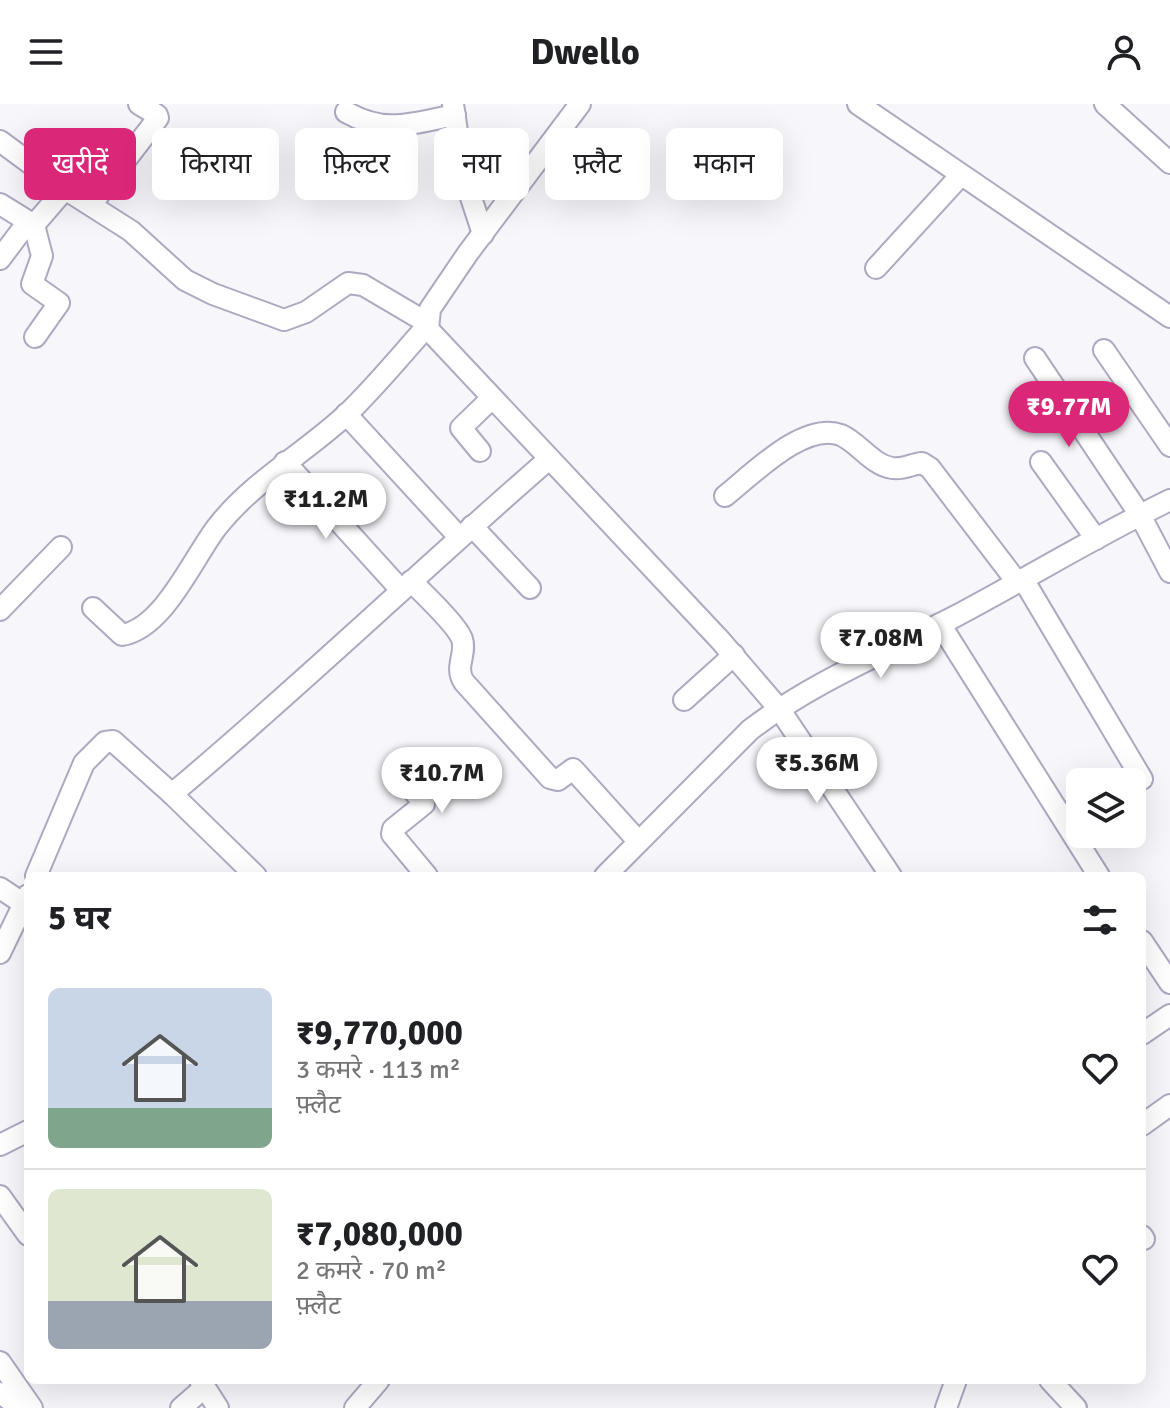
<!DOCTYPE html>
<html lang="hi">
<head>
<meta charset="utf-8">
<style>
	body { margin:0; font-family:Signika,"Noto Sans Devanagari",sans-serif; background:#f6f6f6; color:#202124; height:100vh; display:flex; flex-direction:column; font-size:30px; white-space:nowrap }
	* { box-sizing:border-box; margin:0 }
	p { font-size:26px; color:#757577 }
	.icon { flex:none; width:44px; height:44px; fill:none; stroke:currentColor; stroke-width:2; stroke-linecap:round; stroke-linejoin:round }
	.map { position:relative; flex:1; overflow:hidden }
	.sheet { position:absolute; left:24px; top:768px; width:1122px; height:512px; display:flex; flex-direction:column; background:#fff; border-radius:12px; box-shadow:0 8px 32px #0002 }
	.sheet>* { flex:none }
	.guide { position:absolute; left:24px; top:24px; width:1122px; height:72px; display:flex; gap:16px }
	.buttons { position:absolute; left:1066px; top:664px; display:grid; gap:16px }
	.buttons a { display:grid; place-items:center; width:80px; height:80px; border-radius:12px; background:#fff; box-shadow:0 8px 32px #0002; font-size:40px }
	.price { position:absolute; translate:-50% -68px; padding:0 18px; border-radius:28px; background:#fff; color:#222; font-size:26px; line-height:52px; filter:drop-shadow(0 2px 4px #0008) }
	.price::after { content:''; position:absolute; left:50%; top:48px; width:24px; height:18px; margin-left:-12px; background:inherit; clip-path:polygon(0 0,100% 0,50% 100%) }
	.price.active { background:#db2777; color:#fff }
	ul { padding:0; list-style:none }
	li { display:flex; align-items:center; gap:24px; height:200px; padding:0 24px }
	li+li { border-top:2px solid #e0e0e0 }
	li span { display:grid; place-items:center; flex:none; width:224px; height:160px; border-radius:12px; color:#555 }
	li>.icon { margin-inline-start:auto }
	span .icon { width:96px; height:96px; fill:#fffc; stroke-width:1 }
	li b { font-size:34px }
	h2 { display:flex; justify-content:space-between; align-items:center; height:96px; padding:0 24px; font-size:34px }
	.chip { padding:0 28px; border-radius:12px; background:#fff; box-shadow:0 8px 32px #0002; font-size:28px; line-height:72px }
	.chip.active { background:#db2777; color:#fff }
	header { display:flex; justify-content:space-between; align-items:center; height:104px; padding:0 24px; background:#fff; font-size:36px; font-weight:700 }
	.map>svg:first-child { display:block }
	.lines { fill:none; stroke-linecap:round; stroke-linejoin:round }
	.minor-casing { stroke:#afa8c1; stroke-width:24 }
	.minor { stroke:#fff; stroke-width:20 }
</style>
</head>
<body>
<header><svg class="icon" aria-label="menu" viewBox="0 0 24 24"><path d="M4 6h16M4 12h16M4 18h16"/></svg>Dwello<svg class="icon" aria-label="person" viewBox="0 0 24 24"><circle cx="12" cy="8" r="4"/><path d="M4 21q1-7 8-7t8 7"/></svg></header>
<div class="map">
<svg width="1170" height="1304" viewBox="0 0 1170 1304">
	<rect width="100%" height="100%" fill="#f7f6fb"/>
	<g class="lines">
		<!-- minor casing -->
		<g class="minor-casing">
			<g id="minor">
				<path d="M453,0L463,69L483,130"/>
				<path d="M580,0L468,149L430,205L428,225L720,536L780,606L891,772"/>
				<path d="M858,0L1170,213"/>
				<path d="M1105,0L1170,59"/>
				<path d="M346,8C386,31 413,19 455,11"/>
				<path d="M0,37L65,85L131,127L185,176L213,190L284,216L306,208L348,179L363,181L419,214L427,216"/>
				<path d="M0,100L34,121L65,85"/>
				<path d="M91,101L158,14L157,11L139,0"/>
				<path d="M34,121L42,152L32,180L59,199L35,233"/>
				<path d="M0,155L27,119"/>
				<path d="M876,164L961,71"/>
				<path d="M1104,246L1170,342"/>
				<path d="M1035,254L1140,411L1170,468"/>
				<path d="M346,310L459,433"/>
				<path d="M480,347L461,324L492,294"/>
				<path d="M285,358L401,486"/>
				<path d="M1041,358L1096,435"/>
				<path d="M725,392C753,370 804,317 841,331C859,339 872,361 892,364C903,366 912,360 922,359L930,364L1017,478"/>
				<path d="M472,422L530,484"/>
				<path d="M1023,475L1142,675"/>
				<path d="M411,477C423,489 457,521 462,535C467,550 454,563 464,578L550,674L558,676L573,665L638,737"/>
				<path d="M93,504L122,531C164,524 193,454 217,423C253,377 305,349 347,310C373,285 397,256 421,229L428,225"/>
				<path d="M0,506L61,443"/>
				<path d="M940,520L1099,772"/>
				<path d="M684,596L734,551"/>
				<path d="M402,672L424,700L393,725L392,730L427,772"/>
				<path d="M172,690C301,582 422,465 549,355"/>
				<path d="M36,772L84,659L105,638L113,637L172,690L256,772"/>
				<path d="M605,772L750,626C809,580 886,548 954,513C1026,475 1096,432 1170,396"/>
				<path d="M0,784L24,800"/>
				<path d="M1142,837L1170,879"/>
				<path d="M0,849L28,791"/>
				<path d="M1142,930L1170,911"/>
				<path d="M1142,1021L1170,1001"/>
				<path d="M0,1041L28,1027"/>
				<path d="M0,1092L28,1131"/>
				<path d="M1142,1132L1144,1135"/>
				<path d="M0,1258L32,1304"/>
				<path d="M200,1276L218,1304"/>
				<path d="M1050,1276L1076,1304"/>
				<path d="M0,1289L21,1304"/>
				<path d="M181,1304L204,1284"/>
				<path d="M355,1304L379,1276"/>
				<path d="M946,1304L956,1276"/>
			</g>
		</g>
		<!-- minor -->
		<use href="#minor" class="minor"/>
	</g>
</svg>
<div class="buttons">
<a><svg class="icon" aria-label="layers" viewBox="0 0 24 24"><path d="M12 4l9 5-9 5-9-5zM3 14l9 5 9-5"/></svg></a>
</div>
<b class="price active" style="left:1069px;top:345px">₹9.77M</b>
<b class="price" style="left:326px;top:437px">₹11.2M</b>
<b class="price" style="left:881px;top:576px">₹7.08M</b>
<b class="price" style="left:817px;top:701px">₹5.36M</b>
<b class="price" style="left:442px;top:711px">₹10.7M</b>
<div class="guide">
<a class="chip active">खरीदें</a>
<a class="chip">किराया</a>
<a class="chip">फ़िल्टर</a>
<a class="chip">नया</a>
<a class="chip">फ़्लैट</a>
<a class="chip">मकान</a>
</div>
<section class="sheet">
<h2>5 घर<svg class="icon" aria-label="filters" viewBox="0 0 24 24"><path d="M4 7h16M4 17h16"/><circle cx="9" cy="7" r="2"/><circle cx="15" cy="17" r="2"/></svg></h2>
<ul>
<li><span style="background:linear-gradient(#c9d6e8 75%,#7fa58c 0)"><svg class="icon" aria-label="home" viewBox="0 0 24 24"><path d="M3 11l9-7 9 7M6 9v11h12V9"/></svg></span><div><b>₹9,770,000</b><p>3 कमरे · 113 m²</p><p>फ़्लैट</p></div><svg class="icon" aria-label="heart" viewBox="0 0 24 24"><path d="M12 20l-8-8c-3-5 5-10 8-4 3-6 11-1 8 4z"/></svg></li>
<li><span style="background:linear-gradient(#dfe7d0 70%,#9aa5b1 0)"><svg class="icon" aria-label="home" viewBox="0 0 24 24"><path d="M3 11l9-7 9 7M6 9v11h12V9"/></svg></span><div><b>₹7,080,000</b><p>2 कमरे · 70 m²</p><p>फ़्लैट</p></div><svg class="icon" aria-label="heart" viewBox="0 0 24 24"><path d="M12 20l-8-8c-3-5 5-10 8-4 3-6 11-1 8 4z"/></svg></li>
</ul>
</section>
</div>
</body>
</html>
